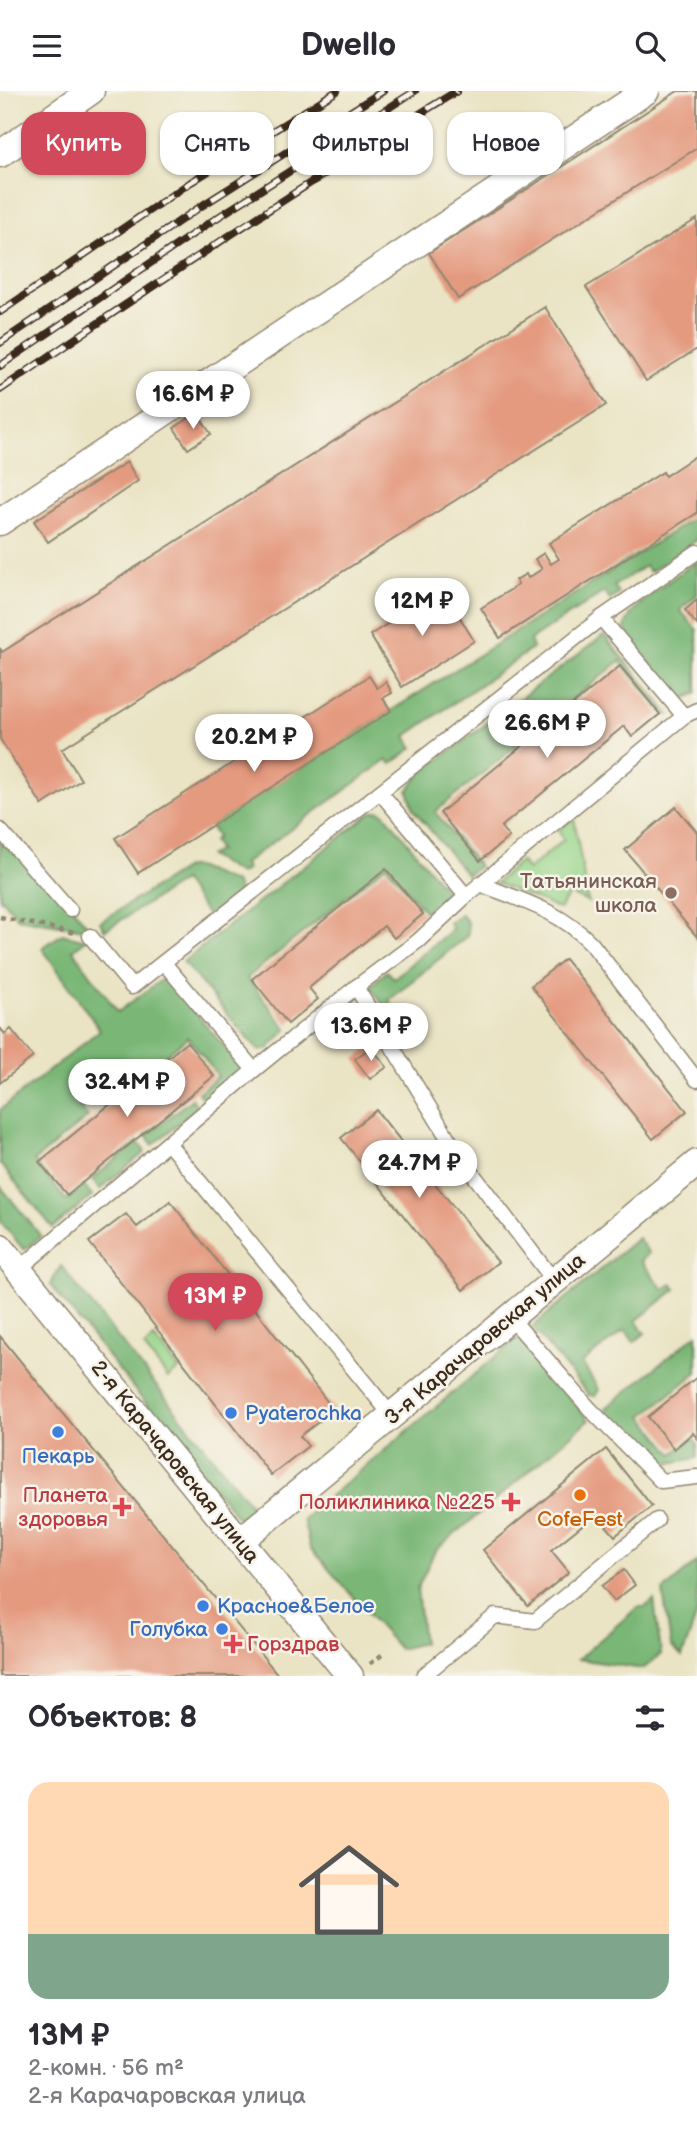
<!DOCTYPE html>
<html lang="ru">
<head>
<meta charset="utf-8">
<style>
	body { margin:0; font-family:"Balsamiq Sans",sans-serif; background:#f2f2f3; color:#2b2b33; height:100vh; display:flex; flex-direction:column; font-size:26px; white-space:nowrap }
	* { box-sizing:border-box; margin:0 }
	p { font-size:23px; color:#7c7c81 }
	.icon { flex:none; width:38px; height:38px; fill:none; stroke:currentColor; stroke-width:2; stroke-linecap:round; stroke-linejoin:round }
	.map { position:relative; height:1585px; overflow:hidden }
	.panel { display:flex; flex-direction:column; background:#fff; flex:1 }
	.panel>* { flex:none }
	.hud { position:absolute; left:21px; top:21px; width:656px; height:63px; display:flex; gap:14px }
	.price { position:absolute; translate:-50% -60px; padding:0 16px; border-radius:24px; background:#fff; color:#222; font-size:23px; line-height:46px; filter:drop-shadow(0 2px 4px #0008) }
	.price::after { content:''; position:absolute; left:50%; top:42px; width:21px; height:16px; margin-left:-10px; background:inherit; clip-path:polygon(0 0,100% 0,50% 100%) }
	.price.active { background:#d1495b; color:#fff }
	ul { padding:0; list-style:none }
	li { display:grid; align-content:center; gap:14px; height:371px; padding:0 28px }
	li+li { border-top:2px solid #e1e1e2 }
	li span { display:grid; place-items:center; height:217px; border-radius:21px; color:#555 }
	li>.icon { margin-inline-start:auto }
	span .icon { width:126px; height:126px; fill:#fffc; stroke-width:1 }
	li b { font-size:30px }
	h2 { display:flex; justify-content:space-between; align-items:center; height:84px; padding:0 28px; font-size:30px }
	.pill { padding:0 24px; border-radius:21px; background:#fff; box-shadow:0 2px 5px #0004; font-size:24px; line-height:63px }
	.pill.active { background:#d1495b; color:#fff }
	header { display:flex; justify-content:space-between; align-items:center; height:91px; padding:0 28px; background:#fff; font-size:32px; font-weight:600 }
	.map>svg:first-child { display:block }
	.green { fill:#98d68b; stroke:#6a8054; stroke-width:2 }
	.forest { fill:#7ab777; stroke:#5a704a; stroke-width:2 }
	.building { fill:#e49a7f }
	.lines { fill:none; stroke-linecap:round; stroke-linejoin:round }
	.service-casing { stroke:#928772; stroke-width:17 }
	.minor-casing { stroke:#928772; stroke-width:29 }
	.path { stroke:#928772; stroke-width:4.5; stroke-dasharray:5 5; stroke-linecap:butt }
	.service { stroke:#fff; stroke-width:14 }
	.minor { stroke:#fff; stroke-width:26 }
	.rail-casing { stroke:#3b2a1e; stroke-width:8 }
	.rail { stroke:#f7f3e8; stroke-width:5; stroke-dasharray:16; stroke-linecap:butt }
	.education-dot { fill:#8d6e63; stroke:#f7f3e8; stroke-width:2.5 }
	.shop-dot { fill:#3f7fe0; stroke:#f7f3e8; stroke-width:2.5 }
	.food-dot { fill:#e8710a; stroke:#f7f3e8; stroke-width:2.5 }
	.health-dot { fill:#e0444e; stroke:#f7f3e8; stroke-width:2.5 }
	.labels { text-anchor:middle; dominant-baseline:central; stroke-width:5; stroke-linejoin:round; paint-order:stroke }
	.education-label { font-size:21px; fill:#785e54; stroke:#f7f3e8; text-anchor:end }
	.street-label { font-size:21px; fill:#3b2a1e; stroke:#f7f3e8 }
	.shop-label { font-size:21px; fill:#366cbe; stroke:#f7f3e8; text-anchor:start }
	.health-label { font-size:21px; fill:#be3a42; stroke:#f7f3e8; text-anchor:end }
	.food-label { font-size:21px; fill:#c56008; stroke:#f7f3e8 }
</style>
</head>
<body>
<header><svg class="icon" aria-label="menu" viewBox="0 0 24 24"><path d="M4 6h16M4 12h16M4 18h16"/></svg>Dwello<svg class="icon" aria-label="search" viewBox="0 0 24 24"><circle cx="10" cy="10" r="6"/><path d="M15 15l6 6"/></svg></header>
<div class="map">
<svg width="697" height="1585" viewBox="0 0 697 1585">
	<rect width="100%" height="100%" fill="#f7f3e8"/>
	<filter id="ink" filterUnits="userSpaceOnUse"><feTurbulence type="fractalNoise" baseFrequency=".0143" numOctaves="2"/><feDisplacementMap in="SourceGraphic" scale="14" xChannelSelector="R" yChannelSelector="G"/><feConvolveMatrix kernelMatrix="1 2 1 2 8 2 1 2 1" color-interpolation-filters="sRGB"/></filter>
	<filter id="wash" filterUnits="userSpaceOnUse"><feTurbulence type="fractalNoise" baseFrequency=".00686" numOctaves="4" result="noise"/><feDisplacementMap in="SourceGraphic" scale="28" xChannelSelector="R" yChannelSelector="G"/><feGaussianBlur stdDeviation="1.57" result="paint"/><feColorMatrix in="noise" values="0 0 0 0 0 0 0 0 0 0 0 0 0 0 0 0 0 1.4 0 .05"/><feComposite in="paint" operator="in"/></filter>
	<g filter="url(#wash)">
		<rect width="100%" height="100%" fill="#eae4c5"/>
		<!-- green -->
		<g class="green">
			<path d="M574,727L588,811L570,803L559,818L496,792L520,770L528,779L564,748L558,740Z"/>
			<path d="M154,1247L179,1278L168,1287L144,1256Z"/>
		</g>
		<!-- forest -->
		<g class="forest">
			<path d="M697,425V449L650,481L645,475L614,495L619,503L610,509L604,501L530,549L533,557L406,645L413,657L391,673L387,669L244,772L247,778L240,783L209,765L219,759L213,750L217,746L210,735Z"/>
			<path d="M697,470V504L680,519L697,539V602L684,608H677L625,539C625,515 679,484 697,470Z"/>
			<path d="M604,544L670,624H665L620,570L435,721L479,775L467,784L414,719L408,700L421,682Z"/>
			<path d="M380,720L385,723L448,802L425,821L386,774L247,887L287,938L267,959H258L183,871L372,721Z"/>
			<path d="M0,750L3,754L28,763L91,839L18,827L2,808L0,809V783L2,781L0,778Z"/>
			<path d="M187,776H196L235,792L241,804L209,827L183,790L105,839L100,831Z"/>
			<path d="M461,823C468,831 470,835 467,845L389,909L398,924L393,927L370,895L387,880L394,887L452,838L449,831Z"/>
			<path d="M62,843L86,849L73,859L118,921L165,886L244,979L205,1011L198,1002L218,985L188,946L107,1011L99,1001L80,1016L88,1026L34,1070L66,1109L84,1095L92,1105L53,1137L0,1073V1019L100,939L42,857Z"/>
			<path d="M192,1008L198,1016L153,1054L146,1044Z"/>
			<path d="M138,1051L145,1061L100,1098L92,1088Z"/>
			<path d="M0,1095L41,1145L24,1159L0,1130Z"/>
			<path d="M638,1147L649,1162L641,1170L663,1198L672,1193L676,1198L636,1230L645,1242L634,1251L625,1239L582,1272L599,1299L595,1305L589,1304L532,1236Z"/>
			<path d="M61,1175L253,1417L240,1429L50,1194Z"/>
			<path d="M697,1243V1281L643,1325L673,1363L693,1347L697,1352V1367L665,1373L662,1379L609,1326L606,1321V1317Z"/>
			<path d="M519,1246L589,1329L435,1460L417,1498L423,1552L399,1558L310,1457L303,1428Z"/>
			<path d="M697,1471V1523L682,1566L671,1555L663,1500Z"/>
			<path d="M654,1509L661,1563L643,1578L578,1568L638,1516H645Z"/>
		</g>
		<g id="blocks">
			<!-- building -->
			<g class="building">
				<path d="M678,0H697V57L458,208L429,162Z"/>
				<path d="M697,128V258L646,290L586,196Z"/>
				<path d="M545,216L606,314L62,658L81,689L42,714L0,648V557L2,561Z"/>
				<path d="M197,322L211,343L188,358L174,337Z"/>
				<path d="M697,364V422L500,547L481,517L518,494L516,489L526,483L528,487L542,478L535,468L544,462L551,473L559,468L549,452L663,381L665,385Z"/>
				<path d="M127,371L138,390L48,451L34,430Z"/>
				<path d="M443,498L474,550L402,596L370,544Z"/>
				<path d="M697,509V534L685,519Z"/>
				<path d="M620,575L660,623L632,646L624,635L501,736L509,746L480,770L440,722Z"/>
				<path d="M369,585L377,597L386,591L392,602L383,607L391,620L138,782L115,747Z"/>
				<path d="M676,716L697,741V846L625,759Z"/>
				<path d="M386,778L423,823L394,847L384,835L309,897L318,908L288,933L252,888Z"/>
				<path d="M565,868L687,1020L653,1048L531,895Z"/>
				<path d="M0,937L5,943L11,938L33,966L0,992Z"/>
				<path d="M187,951L214,985L67,1104L39,1071Z"/>
				<path d="M371,956L387,976L370,988L355,968Z"/>
				<path d="M376,1019L498,1171L463,1199L341,1047Z"/>
				<path d="M170,1110L334,1319L300,1345L308,1355L271,1384L89,1151L126,1123L137,1136Z"/>
				<path d="M0,1245L39,1293L279,1585H0Z"/>
				<path d="M697,1286V1347L693,1342L674,1358L648,1326Z"/>
				<path d="M606,1358L652,1415L615,1445L596,1423L551,1459L569,1481L528,1515L483,1459Z"/>
				<path d="M624,1479L635,1494L614,1510L602,1495Z"/>
			</g>
		</g>
	</g>
	<g filter="url(#ink)">
		<use href="#blocks" fill-opacity="0" stroke="#928772" stroke-width="2"/>
		<g class="lines">
			<!-- service casing -->
			<g class="service-casing">
				<g id="service">
					<path d="M601,527L697,461"/>
					<path d="M380,701L466,805"/>
					<path d="M0,739L70,819"/>
					<path d="M480,793C523,810 558,819 591,852L697,989"/>
					<path d="M90,845L132,896L601,527L684,625"/>
					<path d="M164,872L254,979"/>
					<path d="M356,896L457,1062L554,1190"/>
					<path d="M168,1052L392,1325"/>
					<path d="M18,1179L254,979L356,896L418,850L466,805L684,625L697,619"/>
					<path d="M510,1226L589,1317L661,1390L697,1386"/>
					<path d="M423,1585L495,1525L535,1530L657,1429"/>
				</g>
			</g>
			<!-- minor casing -->
			<g class="minor-casing">
				<g id="minor">
					<path d="M0,63L91,0"/>
					<path d="M0,431L646,0"/>
					<path d="M0,1156L350,1585"/>
					<path d="M240,1450L697,1072"/>
				</g>
			</g>
			<!-- path -->
			<g class="path">
				<path d="M0,826L75,842"/>
				<path d="M370,1573L383,1563"/>
			</g>
			<!-- service -->
			<use href="#service" class="service"/>
			<!-- minor -->
			<use href="#minor" class="minor"/>
			<!-- rail casing -->
			<g class="rail-casing">
				<g id="rail">
					<path d="M0,221L191,91L337,0"/>
					<path d="M0,252L203,114L383,0"/>
					<path d="M0,275L212,130L415,0"/>
					<path d="M0,299C150,196 301,95 457,0"/>
				</g>
			</g>
			<!-- rail -->
			<use href="#rail" class="rail"/>
		</g>
	</g>
	<!-- markers -->
	<circle class="education-dot" cx="671" cy="802" r="7"/>
	<g class="shop-dot">
		<circle cx="231" cy="1322" r="7"/>
		<circle cx="58" cy="1341" r="7"/>
		<circle cx="203" cy="1515" r="7"/>
		<circle cx="222" cy="1538" r="7"/>
	</g>
	<circle class="food-dot" cx="580" cy="1404" r="7"/>
	<g class="health-dot">
		<path d="M507.5 1400.5h7v7h7v7h-7v7h-7v-7h-7v-7h7z"/>
		<path d="M118.5 1405.5h7v7h7v7h-7v7h-7v-7h-7v-7h7z"/>
		<path d="M229.5 1542.5h7v7h7v7h-7v7h-7v-7h-7v-7h7z"/>
	</g>
	<g class="labels">
		<!-- education labels -->
		<g class="education-label">
			<text x="657" y="790">Татьянинская<tspan x="657" dy="24">школа</tspan></text>
		</g>
		<!-- street labels -->
		<g class="street-label">
			<text transform="translate(485 1248) rotate(-40)">3-я Карачаровская улица</text>
			<text transform="translate(175 1371) rotate(51)">2-я Карачаровская улица</text>
		</g>
		<!-- shop labels -->
		<g class="shop-label">
			<text x="245" y="1322">Pyaterochka</text>
			<text x="58" y="1365" text-anchor="middle">Пекарь</text>
			<text x="217" y="1515">Красное&amp;Белое</text>
			<text x="208" y="1538" text-anchor="end">Голубка</text>
		</g>
		<!-- health labels -->
		<g class="health-label">
			<text x="108" y="1404">Планета<tspan x="108" dy="24">здоровья</tspan></text>
			<text x="495" y="1411">Поликлиника №225</text>
			<text x="247" y="1553" text-anchor="start">Горздрав</text>
		</g>
		<!-- food labels -->
		<g class="food-label">
			<text x="580" y="1428">CofeFest</text>
		</g>
	</g>
</svg>
<b class="price" style="left:193px;top:340px">16.6M ₽</b>
<b class="price" style="left:422px;top:547px">12M ₽</b>
<b class="price" style="left:547px;top:669px">26.6M ₽</b>
<b class="price" style="left:254px;top:683px">20.2M ₽</b>
<b class="price" style="left:371px;top:972px">13.6M ₽</b>
<b class="price" style="left:127px;top:1028px">32.4M ₽</b>
<b class="price" style="left:419px;top:1109px">24.7M ₽</b>
<b class="price active" style="left:215px;top:1242px">13M ₽</b>
<div class="hud">
<a class="pill active">Купить</a>
<a class="pill">Снять</a>
<a class="pill">Фильтры</a>
<a class="pill">Новое</a>
</div>
</div>
<section class="panel">
<h2>Объектов: 8<svg class="icon" aria-label="filters" viewBox="0 0 24 24"><path d="M4 7h16M4 17h16"/><circle cx="9" cy="7" r="2"/><circle cx="15" cy="17" r="2"/></svg></h2>
<ul>
<li><span style="background:linear-gradient(#ffd9b3 70%,#7fa58c 0)"><svg class="icon" aria-label="home" viewBox="0 0 24 24"><path d="M3 11l9-7 9 7M6 9v11h12V9"/></svg></span><div><b>13M ₽</b><p>2-комн. · 56 m²</p><p>2-я Карачаровская улица</p></div></li>
</ul>
</section>
</body>
</html>
